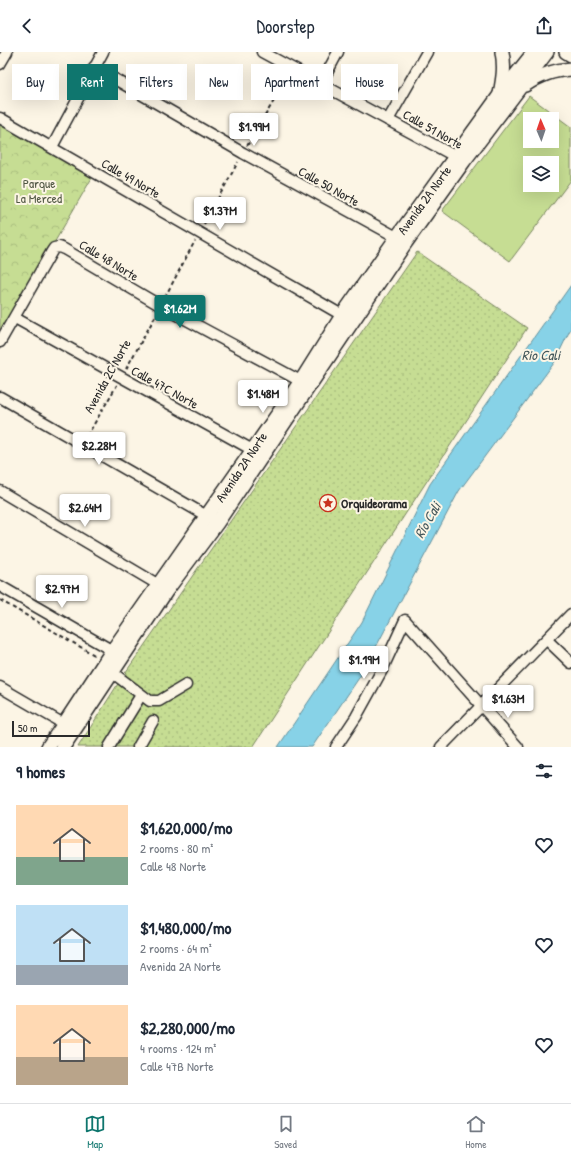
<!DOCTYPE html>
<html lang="en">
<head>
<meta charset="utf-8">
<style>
	body { margin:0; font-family:"Patrick Hand",sans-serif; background:#f2f2f3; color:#1f2937; height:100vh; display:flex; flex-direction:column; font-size:15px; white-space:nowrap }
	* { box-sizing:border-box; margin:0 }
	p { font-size:13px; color:#747a83 }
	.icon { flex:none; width:22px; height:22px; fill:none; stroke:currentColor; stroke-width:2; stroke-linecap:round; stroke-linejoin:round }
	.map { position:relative; height:695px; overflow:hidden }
	.drawer { display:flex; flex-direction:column; background:#fff; flex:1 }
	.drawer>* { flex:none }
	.banner { position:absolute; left:12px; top:12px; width:547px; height:36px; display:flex; gap:8px }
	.needle { width:26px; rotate:358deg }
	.tools { position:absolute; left:523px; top:60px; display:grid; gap:8px }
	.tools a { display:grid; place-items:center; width:36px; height:36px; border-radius:0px; background:#fff; box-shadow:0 4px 16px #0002; font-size:20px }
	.scale { position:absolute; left:12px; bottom:10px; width:78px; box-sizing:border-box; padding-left:4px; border:2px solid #2b2b2b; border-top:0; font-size:11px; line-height:14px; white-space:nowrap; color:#2b2b2b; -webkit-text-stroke:3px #fcf5e5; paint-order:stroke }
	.price { position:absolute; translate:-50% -34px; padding:0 9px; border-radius:4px; background:#fff; color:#222; font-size:13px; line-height:26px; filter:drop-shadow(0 1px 2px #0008) }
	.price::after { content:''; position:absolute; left:50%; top:24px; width:12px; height:9px; margin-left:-6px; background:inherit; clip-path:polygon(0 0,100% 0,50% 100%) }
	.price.selected { background:#0f766e; color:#fff }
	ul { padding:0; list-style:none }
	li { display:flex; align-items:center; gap:12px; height:100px; padding:0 16px }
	li span { display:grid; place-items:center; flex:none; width:112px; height:80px; border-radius:0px; color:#555 }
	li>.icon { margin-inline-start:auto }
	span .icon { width:48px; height:48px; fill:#fffc; stroke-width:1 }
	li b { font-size:17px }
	h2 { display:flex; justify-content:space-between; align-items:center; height:48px; padding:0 16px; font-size:17px }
	.tag { padding:0 14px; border-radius:0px; background:#fff; box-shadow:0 4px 16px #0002; font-size:14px; line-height:36px }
	.tag.selected { background:#0f766e; color:#fff }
	header { display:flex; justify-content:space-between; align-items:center; height:52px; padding:0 16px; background:#fff; font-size:18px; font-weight:600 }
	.dock { display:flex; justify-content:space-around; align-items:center; height:56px; border-top:1px solid #e0e1e3; background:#fff; font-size:11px; color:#747a83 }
	.dock a { display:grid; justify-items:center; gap:2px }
	.dock .selected { color:#0f766e }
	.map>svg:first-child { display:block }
	.grass { fill:#c6dd93; stroke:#78845f; fill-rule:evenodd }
	.park { fill:url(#park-crowns); stroke:#78845f }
	.garden { fill:url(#garden-dots); stroke:#78845f }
	.water { fill:#87d2e7; stroke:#628f9c }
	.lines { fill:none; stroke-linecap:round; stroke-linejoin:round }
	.minor-casing { stroke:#2b2b2b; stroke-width:13 }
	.major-casing { stroke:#2b2b2b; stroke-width:16 }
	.path { stroke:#2b2b2b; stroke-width:2; stroke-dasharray:4 3; stroke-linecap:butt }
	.minor { stroke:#fcf5e5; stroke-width:10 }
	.major { stroke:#fcf5e5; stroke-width:13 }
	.labels { text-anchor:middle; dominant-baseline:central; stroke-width:4; stroke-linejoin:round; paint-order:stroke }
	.street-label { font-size:13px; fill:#2b2b2b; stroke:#fcf5e5 }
	.park-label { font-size:13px; fill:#525845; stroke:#fcf5e5 }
	.poi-label { font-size:13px; font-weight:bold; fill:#2b2b2b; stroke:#fcf5e5; text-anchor:start }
	.water-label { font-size:14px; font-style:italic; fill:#42555a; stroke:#fcf5e5 }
</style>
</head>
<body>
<header><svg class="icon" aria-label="back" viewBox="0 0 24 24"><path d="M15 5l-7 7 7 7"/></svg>Doorstep<svg class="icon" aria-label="share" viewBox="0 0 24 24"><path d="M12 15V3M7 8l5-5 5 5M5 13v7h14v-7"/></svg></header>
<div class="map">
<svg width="571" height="695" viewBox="0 0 571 695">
	<defs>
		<pattern id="park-crowns" width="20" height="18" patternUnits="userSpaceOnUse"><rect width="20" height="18" fill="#c6dd93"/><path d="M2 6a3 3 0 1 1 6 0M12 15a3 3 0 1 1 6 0" fill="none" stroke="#aabe7f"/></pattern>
		<pattern id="garden-dots" width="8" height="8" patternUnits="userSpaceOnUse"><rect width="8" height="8" fill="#c6dd93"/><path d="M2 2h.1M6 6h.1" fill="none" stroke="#aabe7f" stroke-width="1.8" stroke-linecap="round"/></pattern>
	</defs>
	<rect width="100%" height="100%" fill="#fcf5e5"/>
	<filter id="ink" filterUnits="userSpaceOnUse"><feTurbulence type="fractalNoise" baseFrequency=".025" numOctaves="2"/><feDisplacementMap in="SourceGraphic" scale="8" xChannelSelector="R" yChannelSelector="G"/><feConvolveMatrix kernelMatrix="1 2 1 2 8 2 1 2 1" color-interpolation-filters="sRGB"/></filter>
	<g filter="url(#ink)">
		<!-- grass -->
		<path class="grass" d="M529,44L571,75V128L510,209L442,159ZM530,67H552V89H530ZM530,111H552V133H530Z"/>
		<!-- park -->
		<path class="park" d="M0,71L93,124L0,284Z"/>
		<!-- garden -->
		<path class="garden" d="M417,200L527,276L253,695H78L121,627Z"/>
		<!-- water -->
		<path class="water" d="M571,233V276L554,311L459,439L361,623L312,695H278L362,570L430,432Z"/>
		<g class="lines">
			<!-- minor casing -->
			<g class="minor-casing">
				<g id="minor">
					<path d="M262,0L460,107"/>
					<path d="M0,12L7,0"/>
					<path d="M94,15L243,101L402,188"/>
					<path d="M321,32L338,0"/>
					<path d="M0,66L347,266"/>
					<path d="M388,68L427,0"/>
					<path d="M52,95L103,0"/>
					<path d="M15,266L258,401"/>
					<path d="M0,290L52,199L54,196L59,195L64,197L161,254L306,332"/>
					<path d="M0,345L212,467"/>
					<path d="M0,439L164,536"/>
					<path d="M0,534L118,602"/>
					<path d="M547,588L571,611"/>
					<path d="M113,621L150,649H159L186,633"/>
					<path d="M0,635L69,675"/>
					<path d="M109,695L141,643"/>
					<path d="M138,695L153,669"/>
					<path d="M336,695L356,665L382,618L405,568L518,695"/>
					<path d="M441,695L571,562"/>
				</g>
			</g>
			<!-- major casing -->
			<g class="major-casing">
				<g id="major">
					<path d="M566,0L571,3"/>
					<path d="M525,33C540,23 553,18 571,17"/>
					<path d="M500,42C503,27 505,15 502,0"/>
					<path d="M48,695L64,672L112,599L301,329L343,262L397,185L499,44L534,0"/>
					<path d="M63,695L167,538L217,471L406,190L464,109L547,0"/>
				</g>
			</g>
			<!-- path -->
			<g class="path">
				<path d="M247,94L288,25"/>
				<path d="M204,172L238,110"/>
				<path d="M165,245L195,189"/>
				<path d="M126,317L156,263"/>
				<path d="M87,384L117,333"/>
				<path d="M0,548L96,604"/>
			</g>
			<!-- minor -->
			<use href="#minor" class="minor"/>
			<!-- major -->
			<use href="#major" class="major"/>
		</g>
	</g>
	<!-- icons -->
	<defs>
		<g id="sight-ring" transform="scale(0.9)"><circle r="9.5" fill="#fcf5e5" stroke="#c8321e" stroke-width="1.5"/><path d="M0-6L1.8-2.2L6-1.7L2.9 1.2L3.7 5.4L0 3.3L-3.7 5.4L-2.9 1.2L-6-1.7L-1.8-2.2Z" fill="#c8321e"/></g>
	</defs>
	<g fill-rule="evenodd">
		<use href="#sight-ring" x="328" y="451"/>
	</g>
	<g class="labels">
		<!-- street labels -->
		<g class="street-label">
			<text transform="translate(433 77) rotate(29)">Calle 51 Norte</text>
			<text transform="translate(131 126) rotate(30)">Calle 49 Norte</text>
			<text transform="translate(329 134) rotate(29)">Calle 50 Norte</text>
			<text transform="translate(424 148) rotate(-54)">Avenida 2A Norte</text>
			<text transform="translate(109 208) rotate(31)">Calle 48 Norte</text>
			<text transform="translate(107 324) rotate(-61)">Avenida 2C Norte</text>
			<text transform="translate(165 335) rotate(29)">Calle 47C Norte</text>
			<text transform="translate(241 415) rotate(-56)">Avenida 2A Norte</text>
		</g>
		<!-- park labels -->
		<g class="park-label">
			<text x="39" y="131">Parque<tspan x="39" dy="15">La Merced</tspan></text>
		</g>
		<!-- poi labels -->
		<g class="poi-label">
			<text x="341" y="451">Orquideorama</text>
		</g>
		<!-- water labels -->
		<g class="water-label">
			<text x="541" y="302">Rio Cali</text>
			<text transform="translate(427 468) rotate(-60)">Río Cali</text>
		</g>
	</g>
</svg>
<div class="tools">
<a><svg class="needle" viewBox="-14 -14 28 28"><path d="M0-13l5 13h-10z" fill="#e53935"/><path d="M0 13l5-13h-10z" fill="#747a83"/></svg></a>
<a><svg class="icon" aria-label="layers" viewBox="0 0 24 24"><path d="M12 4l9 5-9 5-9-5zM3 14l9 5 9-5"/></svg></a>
</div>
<div class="scale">50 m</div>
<b class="price" style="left:254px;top:95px">$1.99M</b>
<b class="price" style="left:220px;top:179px">$1.37M</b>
<b class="price selected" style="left:180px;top:277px">$1.62M</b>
<b class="price" style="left:263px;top:362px">$1.48M</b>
<b class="price" style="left:99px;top:414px">$2.28M</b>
<b class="price" style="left:85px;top:476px">$2.64M</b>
<b class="price" style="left:62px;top:557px">$2.97M</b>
<b class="price" style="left:364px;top:628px">$1.19M</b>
<b class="price" style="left:508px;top:667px">$1.63M</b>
<div class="banner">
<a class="tag">Buy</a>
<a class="tag selected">Rent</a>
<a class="tag">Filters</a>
<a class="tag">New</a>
<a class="tag">Apartment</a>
<a class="tag">House</a>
</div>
</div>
<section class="drawer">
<h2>9 homes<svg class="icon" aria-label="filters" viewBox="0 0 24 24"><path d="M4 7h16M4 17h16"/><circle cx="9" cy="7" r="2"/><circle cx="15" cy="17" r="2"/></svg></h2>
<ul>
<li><span style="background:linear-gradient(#ffd9b3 65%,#7fa58c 0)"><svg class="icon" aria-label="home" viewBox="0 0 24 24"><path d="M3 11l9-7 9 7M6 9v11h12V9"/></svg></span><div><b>$1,620,000/mo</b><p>2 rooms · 80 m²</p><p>Calle 48 Norte</p></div><svg class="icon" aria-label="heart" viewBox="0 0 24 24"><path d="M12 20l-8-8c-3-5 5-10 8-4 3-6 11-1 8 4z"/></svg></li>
<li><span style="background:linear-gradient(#bfe0f5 75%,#9aa5b1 0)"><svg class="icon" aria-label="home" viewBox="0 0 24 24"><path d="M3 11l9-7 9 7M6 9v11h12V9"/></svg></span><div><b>$1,480,000/mo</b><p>2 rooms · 64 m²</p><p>Avenida 2A Norte</p></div><svg class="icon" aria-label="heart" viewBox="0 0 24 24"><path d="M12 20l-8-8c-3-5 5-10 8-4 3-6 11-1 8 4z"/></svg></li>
<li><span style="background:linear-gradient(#ffd9b3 65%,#b9a48a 0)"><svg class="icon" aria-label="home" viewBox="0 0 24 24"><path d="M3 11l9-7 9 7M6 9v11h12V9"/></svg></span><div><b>$2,280,000/mo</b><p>4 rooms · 124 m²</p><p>Calle 47B Norte</p></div><svg class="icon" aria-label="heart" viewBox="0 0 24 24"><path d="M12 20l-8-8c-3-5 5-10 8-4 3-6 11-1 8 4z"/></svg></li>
</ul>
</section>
<nav class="dock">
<a class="selected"><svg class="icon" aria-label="map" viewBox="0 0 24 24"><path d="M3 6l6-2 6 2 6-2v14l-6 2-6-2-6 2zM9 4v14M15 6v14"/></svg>Map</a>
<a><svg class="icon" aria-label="saved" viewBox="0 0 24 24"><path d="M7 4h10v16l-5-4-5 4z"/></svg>Saved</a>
<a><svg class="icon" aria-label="home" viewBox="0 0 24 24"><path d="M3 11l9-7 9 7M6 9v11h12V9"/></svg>Home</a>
</nav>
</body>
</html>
